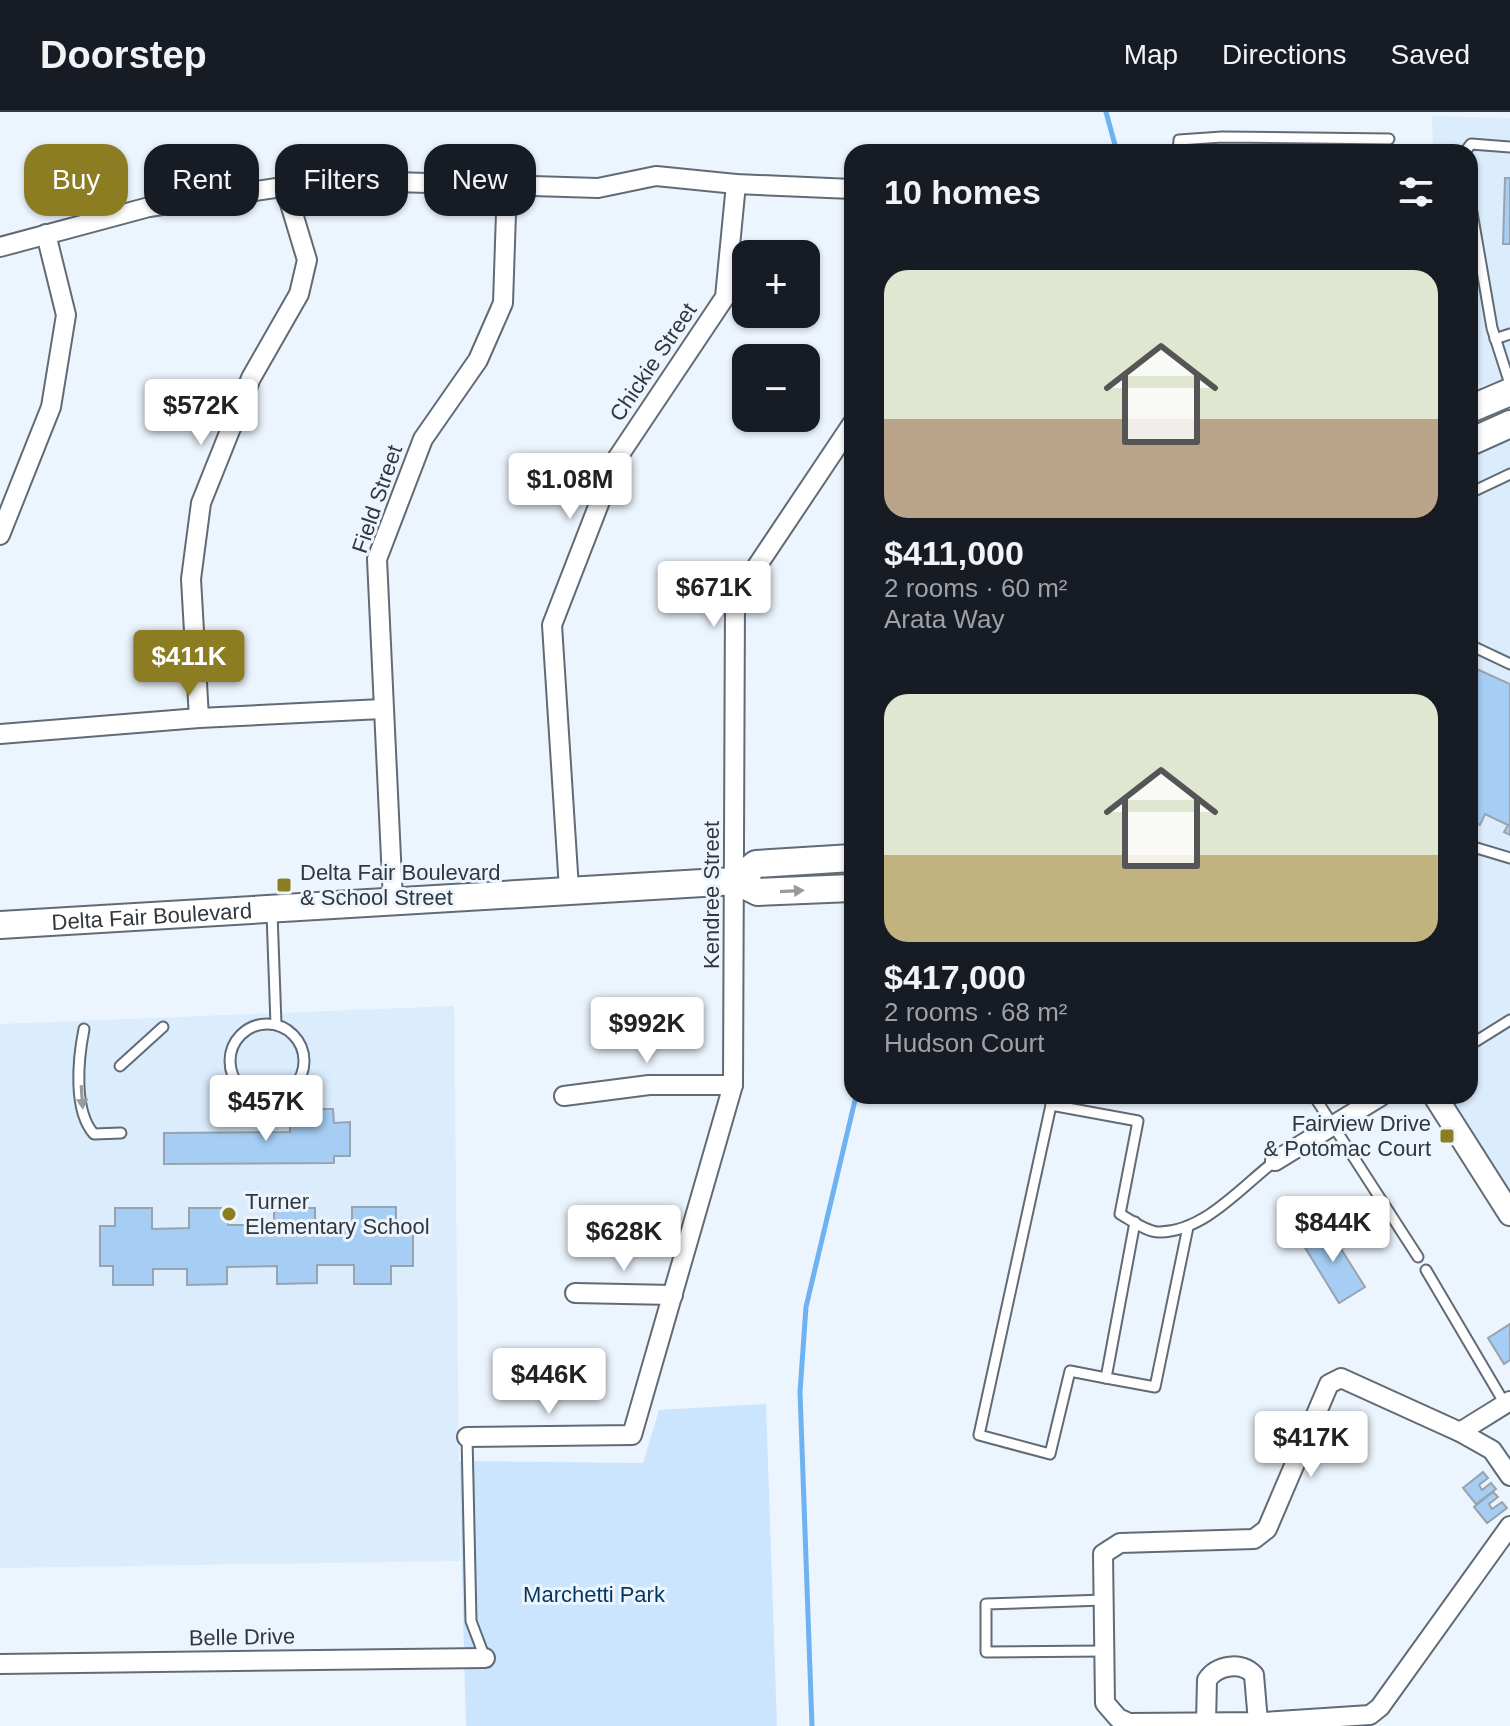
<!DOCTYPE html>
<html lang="en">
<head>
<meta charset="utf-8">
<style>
	body { margin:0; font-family:Arial,sans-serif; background:#242831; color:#f1f3f6; height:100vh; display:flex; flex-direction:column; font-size:30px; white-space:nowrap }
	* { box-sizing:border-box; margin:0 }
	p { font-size:26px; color:#9ea1a6 }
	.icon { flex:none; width:44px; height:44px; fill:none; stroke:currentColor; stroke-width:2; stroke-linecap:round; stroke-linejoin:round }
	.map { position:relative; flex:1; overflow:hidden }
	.drawer { position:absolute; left:844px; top:32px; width:634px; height:960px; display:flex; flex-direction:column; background:#171b24; border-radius:24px; box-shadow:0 2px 6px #0004 }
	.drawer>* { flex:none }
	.hud { position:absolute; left:24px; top:32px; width:700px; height:72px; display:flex; gap:16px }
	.fabs { position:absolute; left:732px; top:128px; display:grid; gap:16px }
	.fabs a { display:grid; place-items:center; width:88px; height:88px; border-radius:16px; background:#171b24; box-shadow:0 2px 6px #0004; font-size:40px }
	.price { position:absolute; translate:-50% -68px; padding:0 18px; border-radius:8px; background:#fff; color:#222; font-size:26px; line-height:52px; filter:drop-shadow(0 2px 4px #0008) }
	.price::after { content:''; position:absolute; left:50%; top:48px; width:24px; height:18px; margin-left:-12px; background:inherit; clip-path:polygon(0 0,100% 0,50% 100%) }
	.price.active { background:#8c7c22; color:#fff }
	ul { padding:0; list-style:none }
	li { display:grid; align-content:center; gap:16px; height:424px; padding:0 40px }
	li span { display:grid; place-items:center; height:248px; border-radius:24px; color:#555 }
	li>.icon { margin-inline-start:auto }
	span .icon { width:144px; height:144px; fill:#fffc; stroke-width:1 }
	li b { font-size:34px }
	h2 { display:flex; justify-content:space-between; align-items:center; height:96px; padding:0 40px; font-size:34px }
	.tag { padding:0 28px; border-radius:24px; background:#171b24; box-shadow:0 2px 6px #0004; font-size:28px; line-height:72px }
	.tag.active { background:#8c7c22; color:#fff }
	header { display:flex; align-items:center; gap:48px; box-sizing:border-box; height:112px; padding:0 40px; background:#171b24; border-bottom:2px solid #363941 }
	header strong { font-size:38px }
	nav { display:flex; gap:44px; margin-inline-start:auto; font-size:28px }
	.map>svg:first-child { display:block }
	.built { fill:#dbecfd }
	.green { fill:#cce5fe }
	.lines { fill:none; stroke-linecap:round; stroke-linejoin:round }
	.stream { stroke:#6fb2f1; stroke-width:5 }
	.building { fill:#a6cef4; stroke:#99a3ae; stroke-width:2 }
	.service-casing { stroke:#616b75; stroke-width:13 }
	.minor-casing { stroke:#616b75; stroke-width:22 }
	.tertiary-casing { stroke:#616b75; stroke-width:26 }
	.secondary-casing { stroke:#616b75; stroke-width:30 }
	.service { stroke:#fff; stroke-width:9 }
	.minor { stroke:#fff; stroke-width:18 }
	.tertiary { stroke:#fff; stroke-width:22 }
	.secondary { stroke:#fff; stroke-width:26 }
	.oneway { fill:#989b9d }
	.poi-dot { fill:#8c7c22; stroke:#ecf5fe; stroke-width:3 }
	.labels { text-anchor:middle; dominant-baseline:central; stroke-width:6; stroke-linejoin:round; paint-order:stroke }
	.street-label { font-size:22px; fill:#32373b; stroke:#ecf5fe }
	.poi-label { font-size:22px; fill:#32373b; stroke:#ecf5fe; text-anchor:start }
	.park-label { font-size:22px; fill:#02365e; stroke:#ecf5fe }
</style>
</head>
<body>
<header>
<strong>Doorstep</strong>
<nav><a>Map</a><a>Directions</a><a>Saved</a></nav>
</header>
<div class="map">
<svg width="1510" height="1614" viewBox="0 0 1510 1614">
	<rect width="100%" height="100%" fill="#ecf5fe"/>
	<!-- built -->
	<g class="built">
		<path d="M1432,4L1510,6V265L1480,275L1470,232V40H1433Z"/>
		<path d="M1510,312V1102L1436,984H1470V330Z"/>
		<path d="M454,894L460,1449L0,1456V912Z"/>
	</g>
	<!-- green -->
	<path class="green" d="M766,1292L777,1614H466L459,1349L643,1351L659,1298Z"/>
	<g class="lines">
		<!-- stream -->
		<g class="stream">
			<path d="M1106,0L1117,40"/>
			<path d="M812,1614L800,1280L806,1195L856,984"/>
		</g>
	</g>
	<!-- building -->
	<g class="building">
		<path d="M1505,66H1510V132H1503Z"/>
		<path d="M1470,554L1510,572V723L1504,720L1508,713L1485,702L1480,713L1470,708Z"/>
		<path d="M290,997H333L334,1011L350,1010V1044H334V1051L164,1052V1021L290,1020Z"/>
		<path d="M352,1095H396V1112H413V1154H391V1172H354V1153H317V1171L277,1172V1154L227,1155V1172L187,1173V1157H153V1173H113V1154H100V1114H115V1096H152V1117L189,1116V1096H228V1113H274V1096H315V1112H352Z"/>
		<path d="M1326,1113L1365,1175L1339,1191L1301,1129Z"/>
		<path d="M1510,1212V1248L1504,1252L1488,1226Z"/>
		<path d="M1483,1360L1488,1366L1479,1373L1482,1378L1491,1371L1496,1377L1476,1392L1463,1376Z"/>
		<path d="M1493,1380L1498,1385L1489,1392L1492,1397L1502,1390L1507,1396L1487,1411L1474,1395Z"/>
	</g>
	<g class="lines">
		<!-- service casing -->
		<g class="service-casing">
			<g id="service">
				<path d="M1178,40L1179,28L1222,25L1389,27"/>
				<path d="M1465,40L1471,32L1510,35"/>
				<path d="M1470,89L1492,216L1510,272"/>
				<path d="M1495,227L1510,222"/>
				<path d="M1470,381L1510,362"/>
				<path d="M1470,533L1510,552"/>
				<path d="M1470,734L1510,746"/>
				<path d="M272,801L276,912"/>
				<circle cx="267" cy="949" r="37"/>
				<path d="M84,917C78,947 73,999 94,1022L121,1021"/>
				<path d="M1470,933L1510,908"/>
				<path d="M120,954L163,915"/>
				<path d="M1053,984L979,1323L1050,1342L1070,1259L1106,1266"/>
				<path d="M1314,984L1418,1145"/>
				<path d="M1051,993L1138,1009L1120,1102C1131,1108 1148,1121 1160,1120C1205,1119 1241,1075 1275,1049"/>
				<path d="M1135,1110L1106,1266L1155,1275L1188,1115"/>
				<path d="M1426,1158L1505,1292"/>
				<path d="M467,1325L471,1509L485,1546"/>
				<path d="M1104,1488L986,1492V1540L1104,1539"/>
			</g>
		</g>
		<!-- minor casing -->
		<g class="minor-casing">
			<g id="minor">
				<path d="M0,135L149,95L329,68L598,76L656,64L736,72L852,77"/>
				<path d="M0,423L51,295L66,203L46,122"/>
				<path d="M199,606L191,467L201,391L251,266L299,182L307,148L285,75"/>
				<path d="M0,622L199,606L382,597"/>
				<path d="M569,777L552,513L616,348L725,185L736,72"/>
				<path d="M393,789L377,447L423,327L478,248L503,191L507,71"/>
				<path d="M564,984L649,973H733"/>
				<path d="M1275,1049L1381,984"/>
				<path d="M575,1181L673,1183"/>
				<path d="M1460,1320L1510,1289"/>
				<path d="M467,1325L632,1323L733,973L735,487L852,312"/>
				<path d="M1510,1364L1492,1338L1460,1320L1341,1266L1329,1272L1267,1417L1254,1427L1120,1431L1103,1442L1105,1591L1118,1606L1129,1611L1263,1610L1370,1603L1380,1595L1510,1414"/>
				<path d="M0,1552L485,1546"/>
				<path d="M1206,1610L1207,1568C1217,1553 1242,1549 1254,1563L1258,1610"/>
			</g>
		</g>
		<!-- tertiary casing -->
		<g class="tertiary-casing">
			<path id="tertiary" d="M1435,984L1510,1102"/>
		</g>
		<!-- secondary casing -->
		<g class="secondary-casing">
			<g id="secondary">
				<path d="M1470,297L1510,280"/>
				<path d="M1470,330L1510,312"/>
				<path d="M736,769L756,752L852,746"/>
				<path id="s1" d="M0,813L736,769L758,780L852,776"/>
			</g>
		</g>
		<!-- service -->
		<use href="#service" class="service"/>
		<!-- minor -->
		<use href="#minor" class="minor"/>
		<!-- tertiary -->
		<use href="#tertiary" class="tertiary"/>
		<!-- secondary -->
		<use href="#secondary" class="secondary"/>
	</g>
	<!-- one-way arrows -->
	<defs><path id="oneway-solid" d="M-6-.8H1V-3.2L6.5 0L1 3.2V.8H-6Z" transform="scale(2)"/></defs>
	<g class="oneway">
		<use href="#oneway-solid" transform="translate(792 779) rotate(-3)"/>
		<use href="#oneway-solid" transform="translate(82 985) rotate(86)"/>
	</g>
	<!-- markers -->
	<g class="poi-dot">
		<rect x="276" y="765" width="16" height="16" rx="4"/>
		<rect x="1439" y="1016" width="16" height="16" rx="4"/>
		<circle cx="229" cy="1102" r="8"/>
	</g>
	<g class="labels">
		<!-- street labels -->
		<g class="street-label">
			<text transform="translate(653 250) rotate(-56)">Chickie Street</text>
			<text transform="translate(377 387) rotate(-71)">Field Street</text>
			<text transform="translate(711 783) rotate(-90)">Kendree Street</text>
			<text stroke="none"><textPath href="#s1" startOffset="152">Delta Fair Boulevard</textPath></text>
			<text transform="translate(242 1525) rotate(-1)">Belle Drive</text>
		</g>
		<!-- poi labels -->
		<g class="poi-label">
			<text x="300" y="760">Delta Fair Boulevard<tspan x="300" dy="25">&amp; School Street</tspan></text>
			<text x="1431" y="1011" text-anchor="end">Fairview Drive<tspan x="1431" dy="25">&amp; Potomac Court</tspan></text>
			<text x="245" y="1089">Turner<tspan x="245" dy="25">Elementary School</tspan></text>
		</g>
		<!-- park labels -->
		<g class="park-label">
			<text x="594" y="1482">Marchetti Park</text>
		</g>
	</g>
</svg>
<div class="fabs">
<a>+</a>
<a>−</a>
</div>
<b class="price" style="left:201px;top:335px">$572K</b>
<b class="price" style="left:570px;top:409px">$1.08M</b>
<b class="price" style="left:714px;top:517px">$671K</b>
<b class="price active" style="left:189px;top:586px">$411K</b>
<b class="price" style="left:647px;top:953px">$992K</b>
<b class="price" style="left:266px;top:1031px">$457K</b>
<b class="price" style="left:1333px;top:1152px">$844K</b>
<b class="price" style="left:624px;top:1161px">$628K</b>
<b class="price" style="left:549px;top:1304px">$446K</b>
<b class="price" style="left:1311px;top:1367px">$417K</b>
<div class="hud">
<a class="tag active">Buy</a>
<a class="tag">Rent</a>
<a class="tag">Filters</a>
<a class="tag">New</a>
</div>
<section class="drawer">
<h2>10 homes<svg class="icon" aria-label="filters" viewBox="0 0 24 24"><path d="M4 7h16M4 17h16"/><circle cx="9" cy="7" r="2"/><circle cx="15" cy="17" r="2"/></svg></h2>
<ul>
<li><span style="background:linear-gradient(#dfe7d0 60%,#b9a48a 0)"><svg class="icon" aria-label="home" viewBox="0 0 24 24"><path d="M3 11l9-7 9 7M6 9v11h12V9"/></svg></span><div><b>$411,000</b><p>2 rooms · 60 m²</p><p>Arata Way</p></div></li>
<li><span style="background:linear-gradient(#dfe7d0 65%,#c2b280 0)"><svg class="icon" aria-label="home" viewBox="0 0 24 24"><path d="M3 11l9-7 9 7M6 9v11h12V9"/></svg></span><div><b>$417,000</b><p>2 rooms · 68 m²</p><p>Hudson Court</p></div></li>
</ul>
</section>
</div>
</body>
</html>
